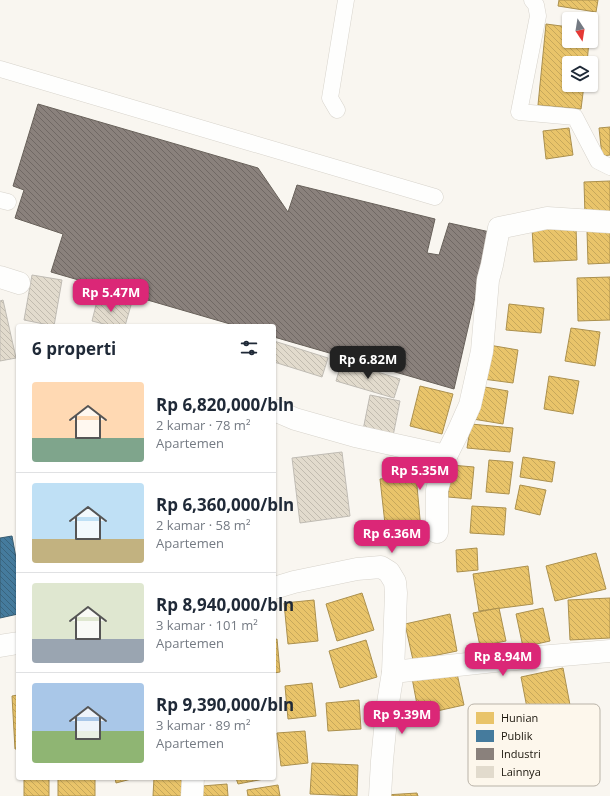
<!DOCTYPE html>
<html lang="id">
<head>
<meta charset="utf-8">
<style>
	body { margin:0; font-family:"Open Sans",sans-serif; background:#f2f2f3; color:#1f2937; height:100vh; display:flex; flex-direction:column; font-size:15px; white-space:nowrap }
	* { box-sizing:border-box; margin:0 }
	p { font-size:13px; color:#747a83 }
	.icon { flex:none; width:22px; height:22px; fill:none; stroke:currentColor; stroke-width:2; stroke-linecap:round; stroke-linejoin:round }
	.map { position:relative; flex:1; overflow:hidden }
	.drawer { position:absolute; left:16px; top:324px; width:260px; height:456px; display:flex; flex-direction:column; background:#fff; border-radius:4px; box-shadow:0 1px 3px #0004 }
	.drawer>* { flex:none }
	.needle { width:26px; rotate:168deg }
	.fabs { position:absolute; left:562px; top:12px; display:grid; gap:8px }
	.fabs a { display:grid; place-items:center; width:36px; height:36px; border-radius:4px; background:#fff; box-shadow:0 1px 3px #0004; font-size:20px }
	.price { position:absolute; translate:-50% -34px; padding:0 9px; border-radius:8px; background:#db2777; color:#fff; font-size:13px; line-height:26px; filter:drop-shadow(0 1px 2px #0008) }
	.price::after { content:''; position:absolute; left:50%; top:24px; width:12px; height:9px; margin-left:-6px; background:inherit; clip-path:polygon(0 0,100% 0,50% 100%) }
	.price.selected { background:#222; color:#fff }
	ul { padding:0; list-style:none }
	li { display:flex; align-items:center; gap:12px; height:100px; padding:0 16px }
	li+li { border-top:1px solid #e0e1e3 }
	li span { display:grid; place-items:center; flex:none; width:112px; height:80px; border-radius:4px; color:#555 }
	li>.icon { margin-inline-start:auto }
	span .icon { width:48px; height:48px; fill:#fffc; stroke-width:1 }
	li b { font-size:17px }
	h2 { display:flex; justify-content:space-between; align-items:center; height:48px; padding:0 16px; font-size:17px }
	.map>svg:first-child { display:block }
	.homes { fill:url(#homes-back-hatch); stroke:#ab904e }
	.public { fill:url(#public-back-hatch); stroke:#385c71 }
	.industry { fill:url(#industry-back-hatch); stroke:#68615a }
	.building { fill:url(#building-back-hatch); stroke:#c0bcb4 }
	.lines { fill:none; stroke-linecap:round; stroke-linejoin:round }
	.service-casing { stroke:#d7d3cb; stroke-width:17 }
	.minor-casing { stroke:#d7d3cb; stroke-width:23 }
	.service { stroke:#fefefd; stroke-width:16 }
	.minor { stroke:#fefefd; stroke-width:22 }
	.key { fill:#fdf7ec; stroke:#b9b3a8; stroke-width:1 }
	.key-label { font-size:11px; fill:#1a150b }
</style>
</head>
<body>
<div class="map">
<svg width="610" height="796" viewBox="0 0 610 796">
	<defs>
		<pattern id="homes-back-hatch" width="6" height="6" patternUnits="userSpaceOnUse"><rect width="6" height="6" fill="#e9c46a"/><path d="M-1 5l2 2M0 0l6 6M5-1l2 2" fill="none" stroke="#c7a85b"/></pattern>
		<pattern id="public-back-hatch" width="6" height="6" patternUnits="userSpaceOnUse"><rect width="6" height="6" fill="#457b9d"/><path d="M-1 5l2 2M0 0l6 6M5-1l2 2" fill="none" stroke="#39647e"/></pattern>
		<pattern id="industry-back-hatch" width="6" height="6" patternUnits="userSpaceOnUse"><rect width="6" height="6" fill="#8a817c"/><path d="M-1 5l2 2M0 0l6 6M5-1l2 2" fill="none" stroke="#706864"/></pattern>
		<pattern id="building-back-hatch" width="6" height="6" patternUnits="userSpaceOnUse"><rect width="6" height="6" fill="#e2dbcd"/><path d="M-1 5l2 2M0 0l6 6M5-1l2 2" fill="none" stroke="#c1bbaf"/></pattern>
	</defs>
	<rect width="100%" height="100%" fill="#f9f6f0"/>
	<!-- homes -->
	<g class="homes">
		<path d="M559,0H598L596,12L558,6Z"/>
		<path d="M546,24L569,27V41H589L587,63H569V85H584L581,109L538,105Z"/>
		<path d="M610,127V155L602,156L599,128Z"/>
		<path d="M569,128L573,155L546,159L543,131Z"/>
		<path d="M610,181V215L585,216L584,182Z"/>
		<path d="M576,226L577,260L534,262L532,228Z"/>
		<path d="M610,229V263L588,264L587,230Z"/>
		<path d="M610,277V320L578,321L577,278Z"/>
		<path d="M509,304L544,308L541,333L506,330Z"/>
		<path d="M571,328L600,332L595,366L565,361Z"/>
		<path d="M489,345L518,350L513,383L483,379Z"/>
		<path d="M549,376L579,381L573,414L544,409Z"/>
		<path d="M420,386L453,394L442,434L410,426Z"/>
		<path d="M479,386L508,391L503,424L473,419Z"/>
		<path d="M471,424L513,428L510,452L467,448Z"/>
		<path d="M523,457L555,462L552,482L520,477Z"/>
		<path d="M489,460L513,462L509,494L486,492Z"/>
		<path d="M451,465L474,467L471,499L448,497Z"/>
		<path d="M416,475L421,530L386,533L380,479Z"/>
		<path d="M520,485L546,490L540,515L515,509Z"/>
		<path d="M472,506L506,508L504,535L470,533Z"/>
		<path d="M477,548L478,570L457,572L456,550Z"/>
		<path d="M596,553L606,589L555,601L546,566Z"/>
		<path d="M528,566L533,604L479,611L473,574Z"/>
		<path d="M362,593L374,630L337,641L326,604Z"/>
		<path d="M610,598V638L570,640L568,600Z"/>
		<path d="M314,600L318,641L288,644L284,603Z"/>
		<path d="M499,608L506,641L480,646L473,613Z"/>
		<path d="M543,608L550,641L523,647L516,614Z"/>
		<path d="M450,614L457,651L413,660L405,624Z"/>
		<path d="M277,639L280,672L274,673V640Z"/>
		<path d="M366,640L377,677L340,688L329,651Z"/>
		<path d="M563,668L570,705L528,713L521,677Z"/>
		<path d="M456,669L464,705L419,715L412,678Z"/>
		<path d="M312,683L316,716L288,719L285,686Z"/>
		<path d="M18,695V749H15L12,696Z"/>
		<path d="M359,700L361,729L328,731L326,703Z"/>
		<path d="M305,731L308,763L281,766L277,733Z"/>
		<path d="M312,763L358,765L357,796L310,794Z"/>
		<rect x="24" y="778" width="25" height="18"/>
		<rect x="58" y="778" width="37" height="18"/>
		<path d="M115,778H135L116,783Z"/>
		<path d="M154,778H190L189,796H153Z"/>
		<path d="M236,778H269L238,784Z"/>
		<path d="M227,784L228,796H202V786Z"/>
		<path d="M278,785L280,796H248L247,790Z"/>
		<path d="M417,793L418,796H385V795Z"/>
	</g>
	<!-- public -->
	<path class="public" d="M12,536L18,569V614L0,618V538Z"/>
	<!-- industry -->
	<path class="industry" d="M38,104L258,168L288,212L297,185L435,219L427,253L439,255L449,223L490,232L454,389L274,337V326H237L51,272L63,234L15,218L24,190L13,186Z"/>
	<!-- building -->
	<g class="building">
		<path d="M32,275L62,280L54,326L24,320Z"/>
		<path d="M98,297L131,305L125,326H112L92,321Z"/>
		<path d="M3,300L16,358L0,361V301Z"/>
		<path d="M274,341L328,358L322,377L274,362Z"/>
		<path d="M342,361L400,379L394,398L336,381Z"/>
		<path d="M370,395L400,401L393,436L363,430Z"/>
		<path d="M342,452L350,516L300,523L292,458Z"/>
	</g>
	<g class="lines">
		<!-- service casing -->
		<g class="service-casing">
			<g id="service">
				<path d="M532,0L536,5L538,16L519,112L575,117L598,161L610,167"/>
				<path d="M0,69L435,197"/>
				<path d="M337,110L330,98L346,0"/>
				<path d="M0,200L8,202"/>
			</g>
		</g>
		<!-- minor casing -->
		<g class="minor-casing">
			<g id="minor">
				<path d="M0,277L19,283"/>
				<path d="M274,410L295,419L355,436L446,456L458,432L470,405L482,351L488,280L492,265L499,228L547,218L610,222"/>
				<path d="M437,532V490L446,456"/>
				<path d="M274,588L294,582L357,569L381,567L389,572L395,582L396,593L393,672L387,709L382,761L380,796"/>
				<path d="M0,646L18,643"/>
				<path d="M393,672L504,660L610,651"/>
				<path d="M192,796L193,778"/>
			</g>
		</g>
		<!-- service -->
		<use href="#service" class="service"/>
		<!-- minor -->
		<use href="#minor" class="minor"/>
	</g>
	<!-- legend -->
	<rect x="468" y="704" width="132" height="82" rx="6" class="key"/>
	<rect x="476" y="712" width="18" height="12" fill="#e9c46a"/>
	<rect x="476" y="730" width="18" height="12" fill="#457b9d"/>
	<rect x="476" y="748" width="18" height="12" fill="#8a817c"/>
	<rect x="476" y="766" width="18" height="12" fill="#e2dbcd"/>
	<g class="key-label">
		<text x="501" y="722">Hunian</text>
		<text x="501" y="740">Publik</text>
		<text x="501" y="758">Industri</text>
		<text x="501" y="776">Lainnya</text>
	</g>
</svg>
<div class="fabs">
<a><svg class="needle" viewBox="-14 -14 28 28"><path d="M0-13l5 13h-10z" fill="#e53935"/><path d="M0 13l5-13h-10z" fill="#747a83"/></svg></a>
<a><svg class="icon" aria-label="layers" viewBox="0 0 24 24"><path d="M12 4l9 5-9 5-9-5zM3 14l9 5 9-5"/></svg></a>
</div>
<b class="price" style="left:111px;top:313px">Rp 5.47M</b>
<b class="price selected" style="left:368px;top:380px">Rp 6.82M</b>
<b class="price" style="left:420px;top:491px">Rp 5.35M</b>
<b class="price" style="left:392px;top:554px">Rp 6.36M</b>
<b class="price" style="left:503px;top:677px">Rp 8.94M</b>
<b class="price" style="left:402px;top:735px">Rp 9.39M</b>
<section class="drawer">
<h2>6 properti<svg class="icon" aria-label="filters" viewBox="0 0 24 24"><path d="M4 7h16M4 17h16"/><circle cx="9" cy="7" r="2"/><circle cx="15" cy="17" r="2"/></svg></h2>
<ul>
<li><span style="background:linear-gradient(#ffd9b3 70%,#7fa58c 0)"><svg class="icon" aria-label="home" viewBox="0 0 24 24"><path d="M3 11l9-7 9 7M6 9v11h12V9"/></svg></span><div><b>Rp 6,820,000/bln</b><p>2 kamar · 78 m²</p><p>Apartemen</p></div></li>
<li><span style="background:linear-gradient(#bfe0f5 70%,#c2b280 0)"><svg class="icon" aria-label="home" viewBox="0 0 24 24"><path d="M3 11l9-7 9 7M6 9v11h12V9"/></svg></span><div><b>Rp 6,360,000/bln</b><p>2 kamar · 58 m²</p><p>Apartemen</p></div></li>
<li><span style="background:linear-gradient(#dfe7d0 70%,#9aa5b1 0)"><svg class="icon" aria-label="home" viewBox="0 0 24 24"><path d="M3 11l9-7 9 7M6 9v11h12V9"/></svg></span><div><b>Rp 8,940,000/bln</b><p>3 kamar · 101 m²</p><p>Apartemen</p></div></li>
<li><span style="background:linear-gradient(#a9c7e8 60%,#8fb573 0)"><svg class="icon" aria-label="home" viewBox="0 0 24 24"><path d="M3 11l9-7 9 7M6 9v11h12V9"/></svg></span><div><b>Rp 9,390,000/bln</b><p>3 kamar · 89 m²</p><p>Apartemen</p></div></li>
</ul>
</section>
</div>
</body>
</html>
